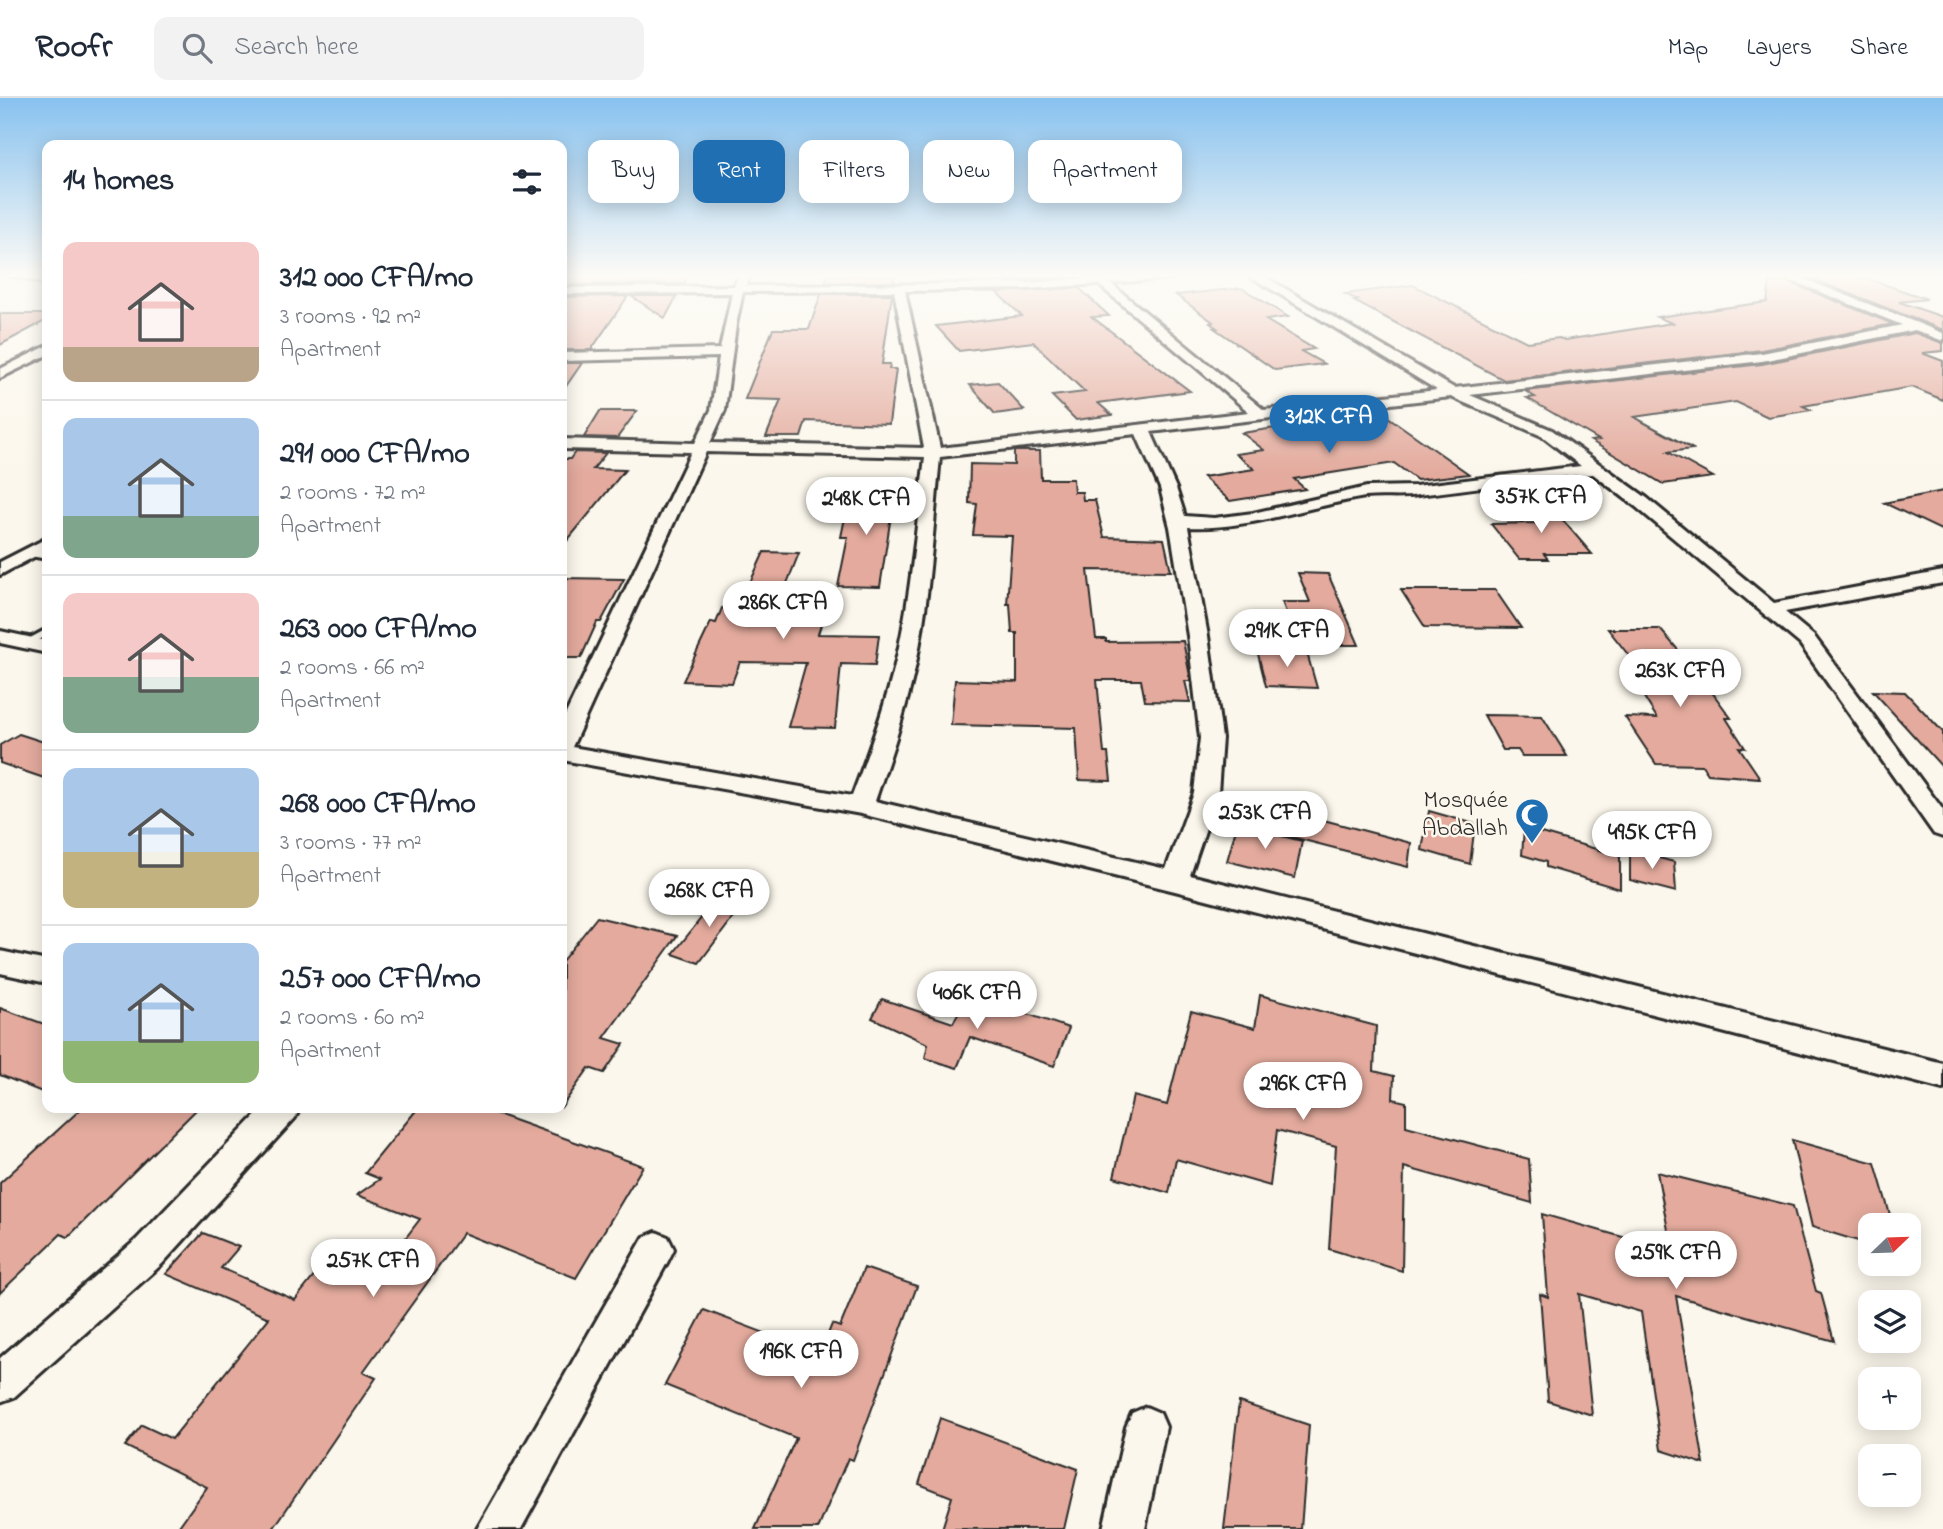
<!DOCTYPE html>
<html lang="en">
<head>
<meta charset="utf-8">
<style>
	body { margin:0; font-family:"Indie Flower",sans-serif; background:#f2f2f3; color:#1f2937; height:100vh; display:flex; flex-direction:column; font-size:26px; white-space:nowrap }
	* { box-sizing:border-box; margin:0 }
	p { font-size:23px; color:#747a83 }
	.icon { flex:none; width:38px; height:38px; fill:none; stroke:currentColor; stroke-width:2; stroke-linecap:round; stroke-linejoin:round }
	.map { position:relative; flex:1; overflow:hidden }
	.panel { position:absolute; left:42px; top:42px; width:525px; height:973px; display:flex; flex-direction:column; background:#fff; border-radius:14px; box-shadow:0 4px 18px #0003 }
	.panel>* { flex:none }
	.guide { position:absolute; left:588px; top:42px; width:665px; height:63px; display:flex; gap:14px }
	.needle { width:46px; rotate:67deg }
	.buttons { position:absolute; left:1858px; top:1115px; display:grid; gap:14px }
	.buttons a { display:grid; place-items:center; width:63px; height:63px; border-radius:14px; background:#fff; box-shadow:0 4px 18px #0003; font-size:35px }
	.price { position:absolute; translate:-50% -60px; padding:0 16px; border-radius:24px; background:#fff; color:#222; font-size:23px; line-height:46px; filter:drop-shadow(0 2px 4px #0008) }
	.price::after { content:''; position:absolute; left:50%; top:42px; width:21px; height:16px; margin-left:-10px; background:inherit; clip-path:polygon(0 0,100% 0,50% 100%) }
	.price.active { background:#1f6fb2; color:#fff }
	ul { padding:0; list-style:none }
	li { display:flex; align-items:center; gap:21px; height:175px; padding:0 21px }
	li+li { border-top:2px solid #e0e1e3 }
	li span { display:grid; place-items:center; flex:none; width:196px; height:140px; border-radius:14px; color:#555 }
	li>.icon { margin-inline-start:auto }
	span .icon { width:84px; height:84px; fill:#fffc; stroke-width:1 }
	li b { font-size:30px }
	h2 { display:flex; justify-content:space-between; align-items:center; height:84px; padding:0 21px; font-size:30px }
	.pill { padding:0 24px; border-radius:14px; background:#fff; box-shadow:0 4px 18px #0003; font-size:24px; line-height:63px }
	.pill.active { background:#1f6fb2; color:#fff }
	header { display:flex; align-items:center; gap:42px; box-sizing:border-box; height:98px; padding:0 35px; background:#fff; border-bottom:2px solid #e0e1e3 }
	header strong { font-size:33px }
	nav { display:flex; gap:38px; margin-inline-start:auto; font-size:24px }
	.search { width:490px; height:63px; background:#f2f2f3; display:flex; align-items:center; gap:18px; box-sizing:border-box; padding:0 24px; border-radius:14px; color:#747a83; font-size:26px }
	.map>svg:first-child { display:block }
	.building { fill:#e3aa9d; stroke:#2b2b2b; stroke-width:2 }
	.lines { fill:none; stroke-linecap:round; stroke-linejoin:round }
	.service-casing { stroke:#2b2b2b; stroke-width:6 }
	.minor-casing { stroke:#2b2b2b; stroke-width:6 }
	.service { fill:#fbf7ec; fill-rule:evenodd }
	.minor { fill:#fbf7ec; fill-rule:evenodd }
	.labels { text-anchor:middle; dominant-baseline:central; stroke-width:5; stroke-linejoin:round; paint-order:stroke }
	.poi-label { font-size:24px; fill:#2b2b2b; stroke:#fbf7ec; text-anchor:end }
</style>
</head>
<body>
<header>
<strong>Roofr</strong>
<div class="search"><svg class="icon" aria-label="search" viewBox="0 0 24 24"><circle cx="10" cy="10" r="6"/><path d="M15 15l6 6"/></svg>Search here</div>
<nav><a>Map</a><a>Layers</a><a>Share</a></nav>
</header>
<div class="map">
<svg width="1943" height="1431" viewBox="0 0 1943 1431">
	<rect width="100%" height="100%" fill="#fbf7ec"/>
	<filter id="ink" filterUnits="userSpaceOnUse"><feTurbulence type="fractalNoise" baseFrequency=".0143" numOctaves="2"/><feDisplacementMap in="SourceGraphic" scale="14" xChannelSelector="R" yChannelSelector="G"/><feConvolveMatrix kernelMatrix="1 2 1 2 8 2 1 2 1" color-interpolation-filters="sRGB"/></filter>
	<g filter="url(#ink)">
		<!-- building -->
		<g class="building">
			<path d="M562,177H688L684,186L562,187Z"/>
			<path d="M828,177H895L894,184L825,185Z"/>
			<path d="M977,177H1066L1068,179L983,183Z"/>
			<path d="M1771,177L1893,226L1762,252L1504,282L1354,203L1358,202L1345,196L1413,187L1527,244L1559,240L1565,242L1672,225L1657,219L1767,204Z"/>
			<path d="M1802,177H1857L1927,201L1899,204L1943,219V232Z"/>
			<path d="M1079,190L1109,218L1092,219L1190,293L1098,305L1112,317L1076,322L1052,298L1085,294L1033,244L959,253L936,228L1022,218L996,194Z"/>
			<path d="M1242,190L1288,219L1266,222L1314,251L1301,253L1324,266L1275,272L1214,230H1217L1210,225L1213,224L1176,197Z"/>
			<path d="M821,196H892L882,266H890L889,271H896L889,326L806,323L801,339H766L781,302L745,301L773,231H809Z"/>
			<path d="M628,198L591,252H562V199Z"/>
			<path d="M631,198H677L665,220Z"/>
			<path d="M0,216H47V222L0,247Z"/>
			<path d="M1915,235L1943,245V253L1922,255L1943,263V302L1912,289L1803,308L1811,312L1768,319L1736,304L1634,319L1693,351L1668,354L1713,379L1663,386L1591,343L1599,342L1527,300L1535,299L1525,293L1762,266Z"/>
			<path d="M562,265H582L562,294Z"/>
			<path d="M998,284L1024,312L995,316L970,287Z"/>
			<path d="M600,313H637L617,340L584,339Z"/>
			<path d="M1381,314L1469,376L1417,382L1394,365L1294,381L1305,391L1230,403L1203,379L1254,371L1236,356L1264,352L1242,335L1282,329L1278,327Z"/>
			<path d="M1014,353H1040L1041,381H1073L1074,394H1082L1083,402H1095L1104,439L1164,441L1171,473L1088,472L1096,541H1106V544L1183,543L1191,583H1185L1190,604L1145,603L1141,582H1097L1104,655H1108L1111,683L1079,682L1076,630L951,627L955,582L1017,584V535H1012L1010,506H1007L1012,438L973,437L977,406L969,405L970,366L1014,367Z"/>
			<path d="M575,354L606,355L593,371L625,372L562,449V361H570Z"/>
			<path d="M851,391L895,392L880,489L838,488L848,439H841Z"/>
			<path d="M1943,393V433L1884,405Z"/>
			<path d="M1520,406H1549L1592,456H1544L1548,461H1519L1491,426L1536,425Z"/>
			<path d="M764,454L799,455L786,488L833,490L818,536L879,537L875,567L841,566L835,630L788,629L806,565L740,564L732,585L683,583L711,524L716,525L722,510L738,511Z"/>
			<path d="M1298,475L1328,476L1359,547H1299L1282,504H1310Z"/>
			<path d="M562,480L624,481L601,524H597L581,560H562Z"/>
			<path d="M1401,492H1495L1521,530L1425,529Z"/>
			<path d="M1608,531H1660L1698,575L1731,620H1726L1745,650L1739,649L1760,680L1708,676L1702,667L1656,666L1625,619L1657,620L1627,572L1641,573Z"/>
			<path d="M1257,552L1307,555L1317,590L1266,588Z"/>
			<path d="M1873,593L1905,594L1943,634V670Z"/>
			<path d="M1484,617L1542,618L1567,658H1522L1518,652H1503Z"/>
			<path d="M19,636L47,645V681L0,665V647Z"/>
			<path d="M1429,713L1475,726L1470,766L1422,752Z"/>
			<path d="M1293,714L1411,745L1408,769L1288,738Z"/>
			<path d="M1237,727L1302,743L1295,780L1227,763Z"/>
			<path d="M1524,730L1620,758V791L1546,769V764L1522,757Z"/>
			<path d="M1630,752L1674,764L1676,794L1630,782Z"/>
			<path d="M720,796L745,804L699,865L673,856Z"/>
			<path d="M597,819L677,838L604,940L624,946L604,975L589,970L562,1008V863Z"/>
			<path d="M968,896L1069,930L1054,968L970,939L957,970L925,960L928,946L872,920L882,901L953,925Z"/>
			<path d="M1260,897L1376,928L1374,973L1394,978L1393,1001L1406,1004V1028L1529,1061L1532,1105L1404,1069L1402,1173L1329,1151L1336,1048L1277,1032L1270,1088L1176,1061L1169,1095L1114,1079L1133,998L1167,1007L1191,913L1255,930Z"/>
			<path d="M0,910L47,927V996L0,977Z"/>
			<path d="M82,1010H198L68,1139L61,1136L0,1195V1085Z"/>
			<path d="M418,1010H501L497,1016L643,1068L576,1180L463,1135L363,1274L376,1280L273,1431H177L207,1389L125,1348L142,1327L172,1341L269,1220L166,1176L203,1135L239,1149L221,1170L295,1202L339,1147L385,1167L420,1121L357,1097L380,1081L365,1075Z"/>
			<path d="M1792,1042L1875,1065L1893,1127H1871V1147L1812,1129Z"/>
			<path d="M1657,1074L1793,1108L1816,1193L1821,1195L1834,1243L1676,1198L1704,1366L1661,1352L1641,1214L1579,1196L1592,1317L1548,1303L1540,1196L1548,1199L1542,1116L1672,1153Z"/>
			<path d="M864,1170L917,1188L853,1362L848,1360L818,1431H755L796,1340L665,1287L704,1212L820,1256L832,1226L840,1229Z"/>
			<path d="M1239,1304L1309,1327L1301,1431H1224Z"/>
			<path d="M940,1320L1078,1371L1064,1431H942L952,1399L919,1386Z"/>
		</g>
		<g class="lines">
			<!-- service casing -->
			<g class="service-casing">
				<g id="service">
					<path d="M28,452L47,455V461L25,457V453Z"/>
					<path d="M47,531V538L26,548L21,545Z"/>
				</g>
			</g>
			<!-- minor casing -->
			<g class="minor-casing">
				<g id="minor">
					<path d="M9,177L47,180V186Z"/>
					<path d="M739,177L750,178L746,188L1028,185L1124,177H1180L1175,180L1110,185L1264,312L1437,292L1248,177H1262L1454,290L1762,255L1902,227L1778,177H1794L1943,235V243L1915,232L1762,263L1470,297L1552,332L1647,400L1774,505L1943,473V485L1785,514L1814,538L1943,712V739L1934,736L1800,546L1635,408L1593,376C1534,381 1477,390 1418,397C1401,400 1383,397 1365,399C1305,409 1249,432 1188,429L1208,538L1222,640L1218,695L1190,777L1943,965V991L1175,793L861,716L562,662V624L691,354L562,351V341L695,345L711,312L719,259L562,263V255L720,251L732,195L562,196V190L734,188ZM1098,186L1249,314L940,350L905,193L1028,191ZM894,193L924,350L710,345L725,312L736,227L743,194ZM1451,299L1542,338L1581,368L1415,388L1367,389L1253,415L1214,420L1185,418L1176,390L1151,334ZM1136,336L1160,390L1170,429L1188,538L1200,640L1194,695L1166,771L875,703C890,659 905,616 915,570C930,501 933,429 940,359ZM706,354L925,359C916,430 911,502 894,571C883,615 868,656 852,698L572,649Z"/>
					<path d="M47,248V257L0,280V271Z"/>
					<path d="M47,440V452L0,477V464Z"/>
					<path d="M0,533L47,543V555L0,545Z"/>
					<path d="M0,853L47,863V885L0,875Z"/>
					<path d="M263,1010H300L295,1020L162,1166L14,1299L0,1304V1260L136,1142Z"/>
					<path d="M656,1134L668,1139L674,1151L668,1163L521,1431H477L644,1139Z"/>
					<path d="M1146,1309L1160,1315L1166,1329L1145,1431H1103L1126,1329L1132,1315Z"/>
				</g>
			</g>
			<!-- service -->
			<use href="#service" class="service"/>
			<!-- minor -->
			<use href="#minor" class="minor"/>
		</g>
	</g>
	<!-- sky -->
	<linearGradient id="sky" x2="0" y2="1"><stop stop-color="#88c2ef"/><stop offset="0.47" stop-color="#fdfbf6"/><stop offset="1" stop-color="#fdfbf6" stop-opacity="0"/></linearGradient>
	<rect width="1943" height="378" fill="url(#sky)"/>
	<!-- icons -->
	<defs>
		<g id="mosque-pin" transform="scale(1.75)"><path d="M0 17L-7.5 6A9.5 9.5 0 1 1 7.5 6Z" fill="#1f6fb2" stroke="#fbf7ec"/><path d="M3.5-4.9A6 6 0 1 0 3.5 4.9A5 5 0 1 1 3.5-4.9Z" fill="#fff"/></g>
	</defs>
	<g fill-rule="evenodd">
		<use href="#mosque-pin" x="1532" y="717"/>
	</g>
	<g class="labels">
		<!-- poi labels -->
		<g class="poi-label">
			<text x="1508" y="703">Mosquée<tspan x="1508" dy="28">Abdallah</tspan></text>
		</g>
	</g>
</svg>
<div class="buttons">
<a><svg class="needle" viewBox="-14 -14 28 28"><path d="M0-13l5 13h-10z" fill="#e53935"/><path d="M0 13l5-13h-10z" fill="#747a83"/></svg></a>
<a><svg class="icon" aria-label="layers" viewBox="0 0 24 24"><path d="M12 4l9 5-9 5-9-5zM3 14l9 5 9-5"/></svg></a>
<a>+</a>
<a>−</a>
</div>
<b class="price active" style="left:1329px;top:357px">312K CFA</b>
<b class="price" style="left:1541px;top:437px">357K CFA</b>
<b class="price" style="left:866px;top:439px">248K CFA</b>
<b class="price" style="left:783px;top:543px">286K CFA</b>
<b class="price" style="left:1287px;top:571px">291K CFA</b>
<b class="price" style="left:1680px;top:611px">263K CFA</b>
<b class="price" style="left:1265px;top:753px">253K CFA</b>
<b class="price" style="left:1652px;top:773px">495K CFA</b>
<b class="price" style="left:709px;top:831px">268K CFA</b>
<b class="price" style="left:977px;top:933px">406K CFA</b>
<b class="price" style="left:1303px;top:1024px">296K CFA</b>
<b class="price" style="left:1676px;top:1193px">259K CFA</b>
<b class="price" style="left:373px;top:1201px">257K CFA</b>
<b class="price" style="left:801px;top:1292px">196K CFA</b>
<div class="guide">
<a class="pill">Buy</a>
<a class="pill active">Rent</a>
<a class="pill">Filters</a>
<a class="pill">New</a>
<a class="pill">Apartment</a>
</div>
<section class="panel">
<h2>14 homes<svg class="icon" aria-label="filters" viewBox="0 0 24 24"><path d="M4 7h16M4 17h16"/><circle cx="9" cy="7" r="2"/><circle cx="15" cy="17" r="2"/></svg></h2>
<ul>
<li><span style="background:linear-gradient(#f6c9c9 75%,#b9a48a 0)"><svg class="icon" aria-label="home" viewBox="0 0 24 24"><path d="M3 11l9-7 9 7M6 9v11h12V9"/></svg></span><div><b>312 000 CFA/mo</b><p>3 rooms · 92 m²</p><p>Apartment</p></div></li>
<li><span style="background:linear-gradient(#a9c7e8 70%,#7fa58c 0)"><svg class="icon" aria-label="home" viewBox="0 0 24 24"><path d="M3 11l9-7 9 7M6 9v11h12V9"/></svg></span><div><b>291 000 CFA/mo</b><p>2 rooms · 72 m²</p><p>Apartment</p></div></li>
<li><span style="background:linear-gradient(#f6c9c9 60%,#7fa58c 0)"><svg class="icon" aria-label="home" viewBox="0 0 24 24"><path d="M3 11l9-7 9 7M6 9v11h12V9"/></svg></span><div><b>263 000 CFA/mo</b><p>2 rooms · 66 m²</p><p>Apartment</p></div></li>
<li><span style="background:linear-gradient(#a9c7e8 60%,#c2b280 0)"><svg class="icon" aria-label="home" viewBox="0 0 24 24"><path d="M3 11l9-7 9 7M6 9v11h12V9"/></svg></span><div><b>268 000 CFA/mo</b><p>3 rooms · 77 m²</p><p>Apartment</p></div></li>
<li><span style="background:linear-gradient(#a9c7e8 70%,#8fb573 0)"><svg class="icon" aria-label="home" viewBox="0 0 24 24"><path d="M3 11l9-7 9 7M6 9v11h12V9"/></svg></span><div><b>257 000 CFA/mo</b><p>2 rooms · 60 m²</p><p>Apartment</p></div></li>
</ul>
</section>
</div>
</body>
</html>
